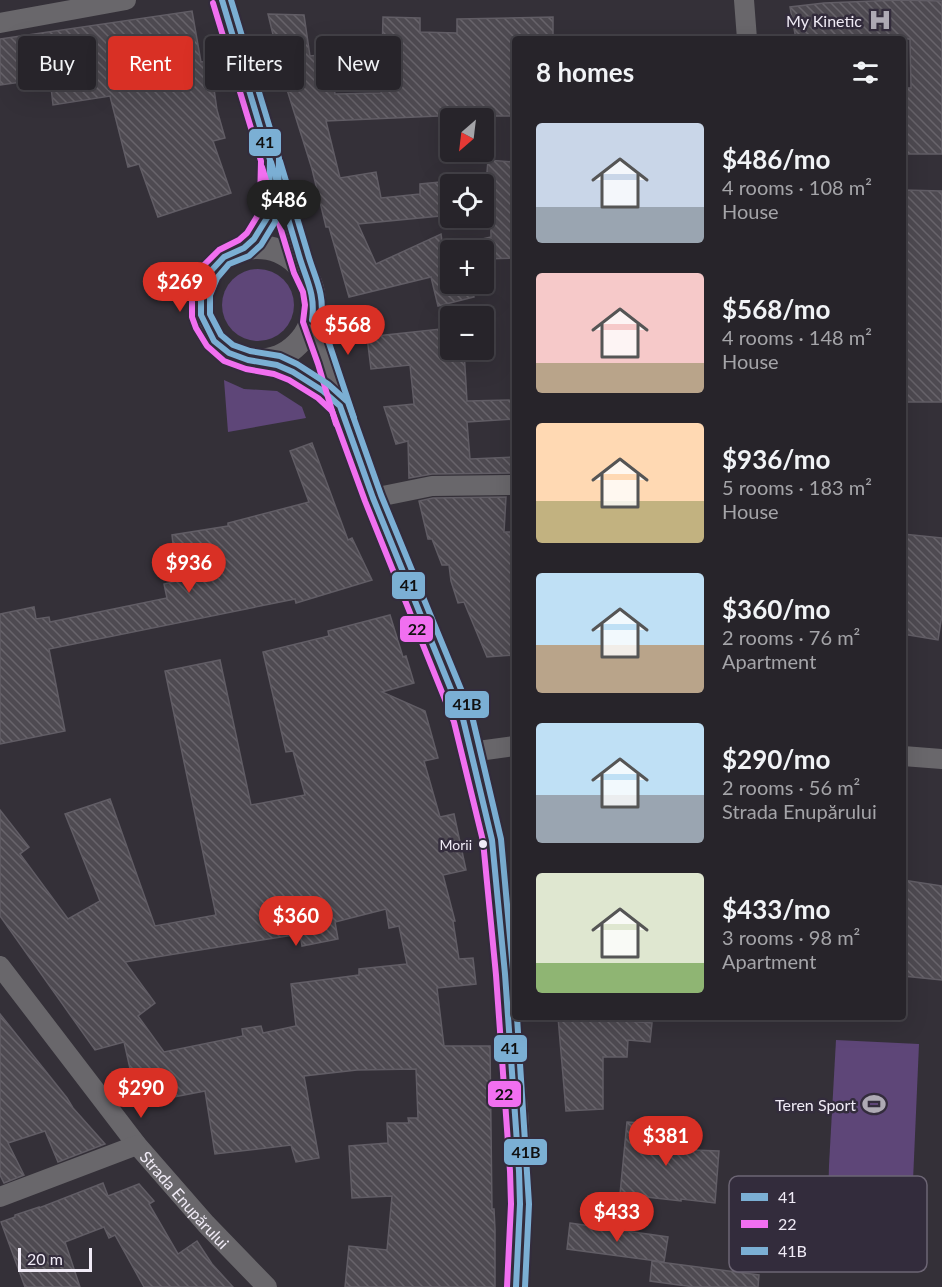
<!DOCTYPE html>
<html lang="en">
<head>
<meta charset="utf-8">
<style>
	body { margin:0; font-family:Lato,sans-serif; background:#333036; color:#f1f3f6; height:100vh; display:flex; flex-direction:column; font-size:22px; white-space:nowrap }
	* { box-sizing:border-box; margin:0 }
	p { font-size:20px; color:#a4a4a8 }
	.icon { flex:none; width:33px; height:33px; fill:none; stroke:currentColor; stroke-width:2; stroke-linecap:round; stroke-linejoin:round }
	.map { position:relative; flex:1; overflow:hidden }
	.panel { position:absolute; left:512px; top:36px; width:394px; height:984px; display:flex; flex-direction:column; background:#27242a; border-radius:6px; box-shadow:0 6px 24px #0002,0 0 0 2px #434147 }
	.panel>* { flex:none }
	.top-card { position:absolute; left:18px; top:36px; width:404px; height:54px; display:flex; gap:12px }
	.needle { width:39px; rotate:208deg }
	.controls { position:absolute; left:440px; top:108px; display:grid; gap:12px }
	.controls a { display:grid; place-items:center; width:54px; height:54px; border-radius:6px; background:#27242a; box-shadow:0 6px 24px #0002,0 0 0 2px #434147; font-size:30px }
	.scale { position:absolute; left:18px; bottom:15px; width:74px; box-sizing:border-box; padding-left:6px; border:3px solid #f0ebf6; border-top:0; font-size:16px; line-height:21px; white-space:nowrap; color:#f0ebf6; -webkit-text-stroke:4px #332c3c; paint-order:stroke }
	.price { position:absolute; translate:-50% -51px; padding:0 14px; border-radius:21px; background:#d93025; color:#fff; font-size:20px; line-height:39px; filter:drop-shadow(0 2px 3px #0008) }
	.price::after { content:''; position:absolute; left:50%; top:36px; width:18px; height:14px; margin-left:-9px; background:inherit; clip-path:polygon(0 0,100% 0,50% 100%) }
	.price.on { background:#222; color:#fff }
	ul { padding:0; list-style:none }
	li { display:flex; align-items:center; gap:18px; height:150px; padding:0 24px }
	li span { display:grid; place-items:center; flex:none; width:168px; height:120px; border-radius:6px; color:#555 }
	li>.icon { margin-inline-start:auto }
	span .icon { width:72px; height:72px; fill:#fffc; stroke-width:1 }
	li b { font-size:26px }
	h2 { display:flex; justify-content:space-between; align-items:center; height:72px; padding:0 24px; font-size:26px }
	.chip { padding:0 21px; border-radius:6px; background:#27242a; box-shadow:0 6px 24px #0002,0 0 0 2px #434147; font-size:21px; line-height:54px }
	.chip.on { background:#d93025; color:#fff }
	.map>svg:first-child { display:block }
	.green { fill:#5e4678 }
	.building { fill:url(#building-back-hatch); stroke:#615d65; stroke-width:1.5; fill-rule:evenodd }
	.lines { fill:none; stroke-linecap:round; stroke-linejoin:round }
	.minor { stroke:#69676b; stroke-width:20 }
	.tertiary { stroke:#69676b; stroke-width:24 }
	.bus-1-casing { stroke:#332c3c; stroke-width:10 }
	.bus-2-casing { stroke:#332c3c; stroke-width:10 }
	.bus-3-casing { stroke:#332c3c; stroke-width:10 }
	.bus-1 { stroke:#7bafd4; stroke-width:6 }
	.bus-2 { stroke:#f16ff0; stroke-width:6 }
	.bus-3 { stroke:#7bafd4; stroke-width:6 }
	.bus-dot { fill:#f0ebf6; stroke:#332c3c; stroke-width:2 }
	.labels { text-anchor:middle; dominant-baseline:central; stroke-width:5; stroke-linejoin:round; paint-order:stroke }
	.bus-label { font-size:14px; fill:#f0ebf6; stroke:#332c3c; text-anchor:end }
	.poi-label { font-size:16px; fill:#f0ebf6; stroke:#332c3c; text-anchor:end }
	.street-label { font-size:16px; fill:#f0ebf6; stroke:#332c3c }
	.key { fill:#332c3c; stroke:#6c6574; stroke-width:1.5 }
	.key-label { font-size:16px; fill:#f0ebf6 }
	.line-badge { stroke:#332c3c; stroke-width:2 }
	.pale-badge-label { font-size:16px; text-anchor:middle; font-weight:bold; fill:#111 }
</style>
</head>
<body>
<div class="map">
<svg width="942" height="1287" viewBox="0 0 942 1287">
	<defs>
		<pattern id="building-back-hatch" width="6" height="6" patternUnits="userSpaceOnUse" patternTransform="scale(1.5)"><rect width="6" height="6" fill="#4e4a51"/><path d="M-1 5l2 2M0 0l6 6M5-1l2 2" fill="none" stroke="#68646b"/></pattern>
	</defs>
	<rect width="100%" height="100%" fill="#343038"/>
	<!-- green -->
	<g class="green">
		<circle cx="258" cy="305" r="36"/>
		<path d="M224,380L244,389L277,391L302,407L306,418L228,432Z"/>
		<path d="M836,1040L919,1044L910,1249L827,1245L829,1165Z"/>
	</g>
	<!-- building -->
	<g class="building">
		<path d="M899,0L942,1V154H903V88H911L910,39H796L790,7L824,3Z"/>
		<path d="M192,11L201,62L210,61L217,110L225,138L213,141L231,193L158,217L139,164L128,167L110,96L53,105L50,78L0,85V39Z"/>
		<path d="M268,14L304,15L310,56L330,54L335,94L381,93L383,17L420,18V32L457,33V19L553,17V39H514V116H439L326,121L340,178L376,172L381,198L420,194V184L450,181V200L439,202L440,216L358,224L376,264L441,234L443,248L491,237L490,184H486L488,160L514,162V258L483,259V250H450V284H471L474,297L438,306L431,277L349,297L329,227H326L312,169L284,80Z"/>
		<path d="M903,190L942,191V402H903Z"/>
		<path d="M450,328V350H464L467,401L514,400V419L467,422L470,459L514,457V473L432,474L409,478L408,441L396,444L384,407L414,404L410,365L371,369L367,337Z"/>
		<path d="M312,443L348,540L352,538L372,580L296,603L295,599L49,649L65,731L0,744V614L34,607L36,619L49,617L50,622L167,598L164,584L177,581L172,535L228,526V523L309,502L290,451Z"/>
		<path d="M506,497L504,532H514V655L487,657L464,602L458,603L451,581L449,565H442L432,539H428L419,501L433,498Z"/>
		<path d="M903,534L942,538V615L938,640L903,634Z"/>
		<path d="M390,615L403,657L406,656L414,683L382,692L425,711L438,758L424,761L440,817L454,814L466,870L443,875L455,921H453L459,959L473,958L476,984L437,988L444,1046H490L492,1209H494L495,1229V1287H345L349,1246L387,1250L392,1196L352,1198L349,1146L388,1143L387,1123H409L408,1118H418L416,1069L357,1070L304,1076L319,1158L296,1162L291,1145L215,1154L205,1091L138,1104L124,1042L95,1050L0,916V810L29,847L20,854L68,919L100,901L65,814L110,799L155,926L216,915L165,671L220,660L251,805L305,795L293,751L286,752L263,652L329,636L328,631ZM386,909L389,928L399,926L407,964L359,969V975L291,984L296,1026L263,1033L261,1026L242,1029L243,1036L164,1052L138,1016L155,1003L125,962L300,934L302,946L338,939L335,922Z"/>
		<path d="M903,880L942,886V980L903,976Z"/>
		<path d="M0,1014L67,1098L73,1108L105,1144L58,1162L45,1131L8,1143L24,1175L4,1183L0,1175Z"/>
		<path d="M558,1017H615V1020L652,1023L650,1042L628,1040L627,1057H603V1109L566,1111Z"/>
		<path d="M627,1122L668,1125L665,1149L719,1151L715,1203L681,1199V1201L620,1194Z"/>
		<path d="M103,1183L108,1196L139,1184L154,1201L149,1204L178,1254L197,1241L212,1264L233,1287H144L115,1235L109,1238L104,1227L65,1242L80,1287H25L1,1222L15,1217V1215L39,1207V1208Z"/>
		<path d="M570,1223L668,1237L664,1262L567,1249Z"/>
		<path d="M652,1261L759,1275L758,1287H694L650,1281Z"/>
	</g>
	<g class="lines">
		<!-- minor -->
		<g class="minor">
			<path d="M744,0L747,39"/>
			<path d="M0,23L126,0"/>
			<path d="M373,498L432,486L514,485"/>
			<path d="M471,752L514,746"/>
			<path d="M903,756L942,759"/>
			<path id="s1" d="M0,966L137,1145L206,1224L267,1287"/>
			<path d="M0,1197L137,1145"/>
		</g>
		<!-- tertiary -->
		<g class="tertiary">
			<path d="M222,0L303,270"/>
			<circle cx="257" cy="304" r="57"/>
			<path d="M244,248C268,226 269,211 270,180"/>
			<path d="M312,320L373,498L463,719L492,840L505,974L517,1124L520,1204L516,1287"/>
			<path d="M258,361C291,367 315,384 340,406"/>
		</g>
		<!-- bus-1 casing -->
		<g class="bus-1-casing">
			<g id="bus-1">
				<path d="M222,0L270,160L269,205L267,218L254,239L244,248L224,257L209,273L201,293V315L214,341L229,353L248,360L277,365L293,372L323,391L340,406L373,498L463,719L492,840L505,974L519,1171L520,1204L516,1287"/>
				<path d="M271,162C280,192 289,222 298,252C305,278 316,293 312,320"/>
			</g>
		</g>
		<!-- bus-2 casing -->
		<g class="bus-2-casing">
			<g id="bus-2">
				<path d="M213,3L261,161L260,204L258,215L247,233L239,240L219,250L201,268L192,291V317L196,328L207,346L224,361L246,369L274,374L289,380L318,398L332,411L365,501L454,722L483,841L496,975L510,1171L511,1204L507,1287"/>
				<path d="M262,167L294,273L303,292L305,305L303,322L318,364L336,424"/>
			</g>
		</g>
		<!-- bus-3 casing -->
		<g class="bus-3-casing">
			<g id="bus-3">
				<path d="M231,0L279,158L278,205L275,222L261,245L249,256L229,264L217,278L210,295V314L221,335L233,345L250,351L280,356L297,364L328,384L348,402L381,495L472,716L501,839L514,981"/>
				<path d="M280,161C289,191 298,221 307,251C314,277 325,292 321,319L354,418"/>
				<path d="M517,1017L529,1204L525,1287"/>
			</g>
		</g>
		<!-- bus-1 -->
		<use href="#bus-1" class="bus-1"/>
		<!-- bus-2 -->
		<use href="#bus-2" class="bus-2"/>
		<!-- bus-3 -->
		<use href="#bus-3" class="bus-3"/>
	</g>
	<!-- icons -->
	<defs>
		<g id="hospital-bare" transform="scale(1.8)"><path d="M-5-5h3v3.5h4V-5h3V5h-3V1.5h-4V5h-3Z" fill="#aeaab4" stroke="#332c3c" stroke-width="2.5" paint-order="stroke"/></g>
		<g id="stadium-bare" transform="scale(1.8)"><path d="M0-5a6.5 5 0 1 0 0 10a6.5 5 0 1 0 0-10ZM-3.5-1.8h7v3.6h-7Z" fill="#aeaab4" stroke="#332c3c" stroke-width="2.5" paint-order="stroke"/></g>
	</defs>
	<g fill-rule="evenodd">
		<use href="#hospital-bare" x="880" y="20"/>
		<use href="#stadium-bare" x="874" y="1104"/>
	</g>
	<!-- markers -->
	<circle class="bus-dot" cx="483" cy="844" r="5"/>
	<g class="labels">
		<!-- bus labels -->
		<g class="bus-label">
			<text x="472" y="844">Morii</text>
		</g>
		<!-- poi labels -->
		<g class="poi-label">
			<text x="862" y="20">My Kinetic</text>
			<text x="856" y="1104">Teren Sport</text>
		</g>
		<!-- street labels -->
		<g class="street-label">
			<text stroke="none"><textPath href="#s1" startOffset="298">Strada Enupărului</textPath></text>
		</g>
	</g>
	<!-- legend -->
	<rect x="729" y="1176" width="198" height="96" rx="9" class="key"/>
	<rect x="741" y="1193" width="27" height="8" fill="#7bafd4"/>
	<rect x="741" y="1220" width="27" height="8" fill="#f16ff0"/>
	<rect x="741" y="1247" width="27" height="8" fill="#7bafd4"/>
	<g class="key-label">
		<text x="778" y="1203">41</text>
		<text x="778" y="1230">22</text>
		<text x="778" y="1257">41B</text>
	</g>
	<g class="line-badge">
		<rect x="248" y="128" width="34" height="29" rx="6" fill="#7bafd4"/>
		<rect x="391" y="571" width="35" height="29" rx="6" fill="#7bafd4"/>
		<rect x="399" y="615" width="35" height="28" rx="6" fill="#f16ff0"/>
		<rect x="444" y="690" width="46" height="29" rx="6" fill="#7bafd4"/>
		<rect x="493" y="1034" width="35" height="29" rx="6" fill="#7bafd4"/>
		<rect x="487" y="1080" width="35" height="28" rx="6" fill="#f16ff0"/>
		<rect x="503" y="1138" width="45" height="28" rx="6" fill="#7bafd4"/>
	</g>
	<g class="pale-badge-label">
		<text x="265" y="148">41</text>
		<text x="409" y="591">41</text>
		<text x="417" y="635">22</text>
		<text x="467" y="710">41B</text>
		<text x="510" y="1054">41</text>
		<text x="504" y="1100">22</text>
		<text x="526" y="1158">41B</text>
	</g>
</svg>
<div class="controls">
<a><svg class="needle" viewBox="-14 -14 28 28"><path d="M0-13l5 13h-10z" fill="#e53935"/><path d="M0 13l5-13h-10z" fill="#a4a4a8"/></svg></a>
<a><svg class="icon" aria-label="locate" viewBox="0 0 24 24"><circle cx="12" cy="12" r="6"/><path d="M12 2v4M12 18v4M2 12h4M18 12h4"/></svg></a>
<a>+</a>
<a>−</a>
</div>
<div class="scale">20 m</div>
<b class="price on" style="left:284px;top:231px">$486</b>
<b class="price" style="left:180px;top:313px">$269</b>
<b class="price" style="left:348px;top:356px">$568</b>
<b class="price" style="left:189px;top:594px">$936</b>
<b class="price" style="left:296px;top:947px">$360</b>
<b class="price" style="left:141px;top:1119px">$290</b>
<b class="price" style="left:666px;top:1167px">$381</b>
<b class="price" style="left:617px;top:1243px">$433</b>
<div class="top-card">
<a class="chip">Buy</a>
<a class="chip on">Rent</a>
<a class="chip">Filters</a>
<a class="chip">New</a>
</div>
<section class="panel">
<h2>8 homes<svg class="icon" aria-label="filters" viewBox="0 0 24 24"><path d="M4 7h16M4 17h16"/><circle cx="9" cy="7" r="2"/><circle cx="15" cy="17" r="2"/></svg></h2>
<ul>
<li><span style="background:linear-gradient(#c9d6e8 70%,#9aa5b1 0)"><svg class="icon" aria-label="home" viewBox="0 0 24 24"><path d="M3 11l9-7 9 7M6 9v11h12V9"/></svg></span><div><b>$486/mo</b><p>4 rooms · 108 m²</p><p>House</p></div></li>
<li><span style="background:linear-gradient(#f6c9c9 75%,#b9a48a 0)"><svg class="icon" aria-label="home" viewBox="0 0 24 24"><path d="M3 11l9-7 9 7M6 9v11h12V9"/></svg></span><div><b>$568/mo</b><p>4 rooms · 148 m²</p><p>House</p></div></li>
<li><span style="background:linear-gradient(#ffd9b3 65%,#c2b280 0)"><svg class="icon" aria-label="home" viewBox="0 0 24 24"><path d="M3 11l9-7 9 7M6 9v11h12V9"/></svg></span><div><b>$936/mo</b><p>5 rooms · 183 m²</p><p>House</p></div></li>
<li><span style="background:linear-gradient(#bfe0f5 60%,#b9a48a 0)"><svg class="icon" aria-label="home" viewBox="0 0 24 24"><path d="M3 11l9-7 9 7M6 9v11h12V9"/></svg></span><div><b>$360/mo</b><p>2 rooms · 76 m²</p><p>Apartment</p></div></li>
<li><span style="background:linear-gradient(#bfe0f5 60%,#9aa5b1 0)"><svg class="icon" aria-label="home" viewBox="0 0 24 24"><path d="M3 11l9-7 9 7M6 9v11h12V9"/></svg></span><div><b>$290/mo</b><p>2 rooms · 56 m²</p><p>Strada Enupărului</p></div></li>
<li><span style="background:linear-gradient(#dfe7d0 75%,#8fb573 0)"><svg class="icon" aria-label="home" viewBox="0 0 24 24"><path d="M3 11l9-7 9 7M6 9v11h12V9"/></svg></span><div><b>$433/mo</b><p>3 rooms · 98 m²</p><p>Apartment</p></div></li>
</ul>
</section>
</div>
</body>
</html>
